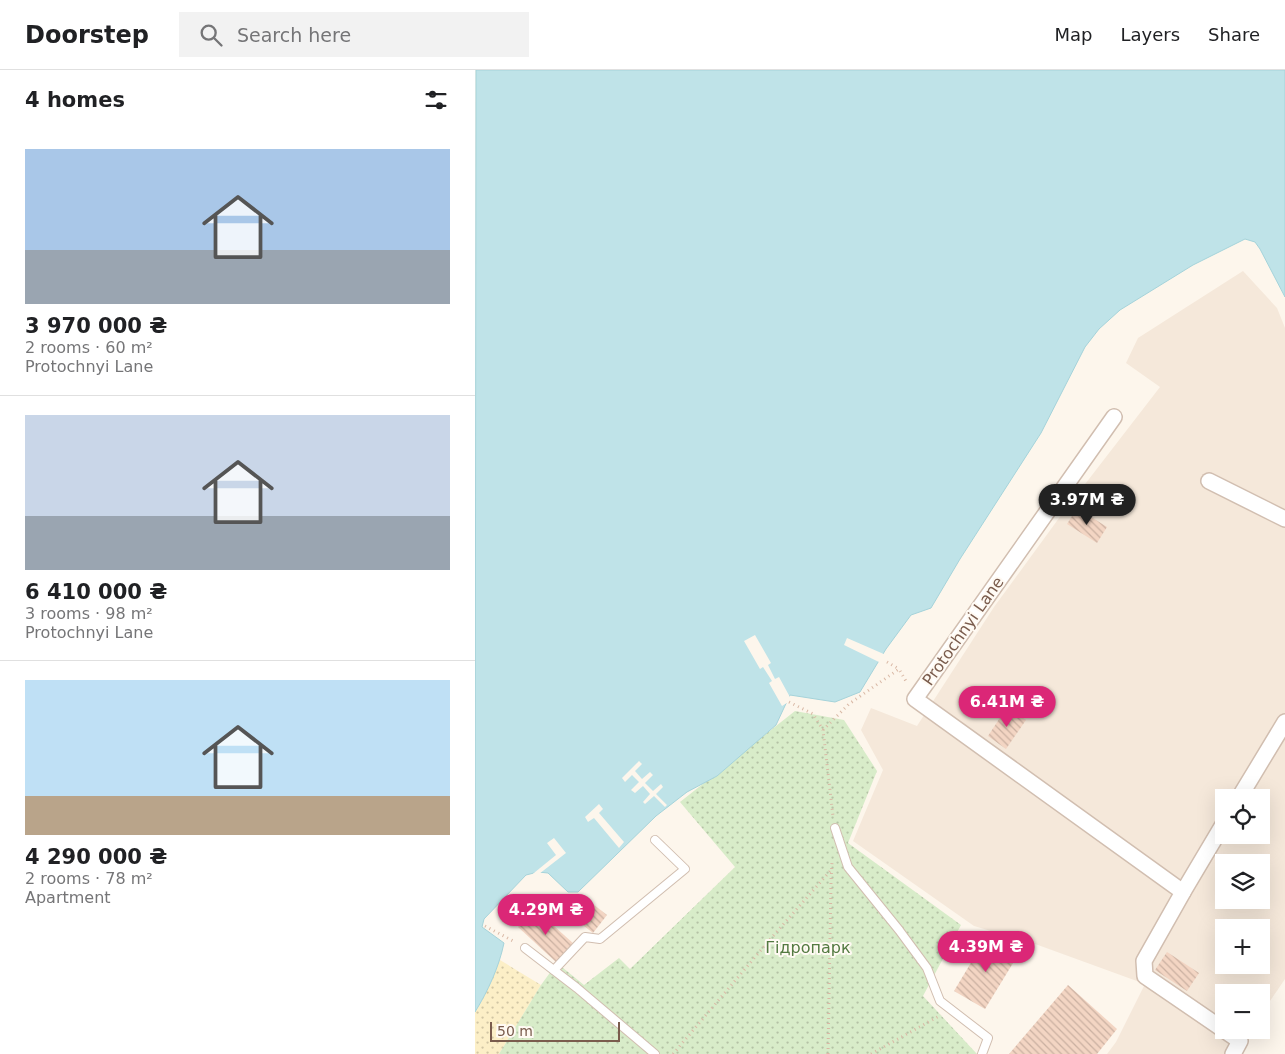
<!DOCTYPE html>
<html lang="en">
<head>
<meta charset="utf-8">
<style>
	body { margin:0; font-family:"DejaVu Sans",sans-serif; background:#f2f2f2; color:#202124; height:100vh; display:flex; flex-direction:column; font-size:19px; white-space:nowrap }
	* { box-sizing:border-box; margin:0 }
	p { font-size:16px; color:#757577 }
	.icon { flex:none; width:28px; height:28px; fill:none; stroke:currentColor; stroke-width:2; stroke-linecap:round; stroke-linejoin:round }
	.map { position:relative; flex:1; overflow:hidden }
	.panel { display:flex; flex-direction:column; background:#fff; width:475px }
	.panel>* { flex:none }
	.controls { position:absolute; left:740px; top:719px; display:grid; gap:10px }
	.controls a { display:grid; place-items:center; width:55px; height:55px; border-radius:0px; background:#fff; box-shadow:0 5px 20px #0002; font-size:25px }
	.scale { position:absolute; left:15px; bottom:12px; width:130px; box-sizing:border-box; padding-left:5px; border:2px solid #7a5c4d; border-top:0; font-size:14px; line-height:18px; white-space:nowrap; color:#7a5c4d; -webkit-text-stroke:4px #fffaf3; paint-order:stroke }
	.price { position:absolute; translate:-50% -42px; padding:0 11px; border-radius:18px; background:#db2777; color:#fff; font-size:16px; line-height:32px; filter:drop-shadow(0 1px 2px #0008) }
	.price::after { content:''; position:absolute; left:50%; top:30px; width:15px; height:11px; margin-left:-8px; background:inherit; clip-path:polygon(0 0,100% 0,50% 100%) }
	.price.selected { background:#222; color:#fff }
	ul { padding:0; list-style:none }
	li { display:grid; align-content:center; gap:10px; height:265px; padding:0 25px }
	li+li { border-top:1px solid #e0e0e0 }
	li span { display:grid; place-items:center; height:155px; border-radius:0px; color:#555 }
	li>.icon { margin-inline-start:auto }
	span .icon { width:90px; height:90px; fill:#fffc; stroke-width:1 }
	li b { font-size:21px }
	h2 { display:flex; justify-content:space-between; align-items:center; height:60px; padding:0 25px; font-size:21px }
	header { display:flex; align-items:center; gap:30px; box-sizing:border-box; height:70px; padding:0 25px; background:#fff; border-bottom:1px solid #e0e0e0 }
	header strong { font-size:24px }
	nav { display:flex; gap:28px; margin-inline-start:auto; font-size:18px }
	.search { width:350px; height:45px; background:#f2f2f2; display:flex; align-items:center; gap:12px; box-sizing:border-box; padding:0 18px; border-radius:0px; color:#757577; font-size:19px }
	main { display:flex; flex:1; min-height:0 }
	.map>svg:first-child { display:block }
	.residential { fill:#f5e8da; fill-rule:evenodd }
	.sand { fill:url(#sand-dots) }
	.park { fill:url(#park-dots) }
	.water { fill:#bfe3e8; stroke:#a5d3da }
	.pier { fill:#fdf6ec }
	.building { fill:url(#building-back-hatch) }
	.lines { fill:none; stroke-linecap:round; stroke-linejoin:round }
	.service-casing { stroke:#d1beb0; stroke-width:10 }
	.minor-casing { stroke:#d1beb0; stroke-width:18 }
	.path { stroke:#d9b8a5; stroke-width:3; stroke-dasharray:1 4; stroke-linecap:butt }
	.service { stroke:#fff; stroke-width:8 }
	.minor { stroke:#fff; stroke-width:15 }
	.labels { text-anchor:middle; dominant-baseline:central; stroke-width:4; stroke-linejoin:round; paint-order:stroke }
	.street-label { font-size:16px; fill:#7a5c4d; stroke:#fffaf3 }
	.park-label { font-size:16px; fill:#537a41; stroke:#fffaf3 }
</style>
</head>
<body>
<header>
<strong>Doorstep</strong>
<div class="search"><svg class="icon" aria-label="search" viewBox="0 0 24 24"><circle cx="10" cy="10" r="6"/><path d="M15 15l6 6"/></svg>Search here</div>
<nav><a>Map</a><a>Layers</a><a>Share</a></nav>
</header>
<main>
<section class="panel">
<h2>4 homes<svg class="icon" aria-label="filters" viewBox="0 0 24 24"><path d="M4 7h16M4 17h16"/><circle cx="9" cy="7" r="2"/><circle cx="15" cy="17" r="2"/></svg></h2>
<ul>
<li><span style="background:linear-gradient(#a9c7e8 65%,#9aa5b1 0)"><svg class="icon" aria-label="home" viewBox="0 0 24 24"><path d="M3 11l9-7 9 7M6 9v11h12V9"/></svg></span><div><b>3 970 000 ₴</b><p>2 rooms · 60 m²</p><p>Protochnyi Lane</p></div></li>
<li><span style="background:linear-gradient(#c9d6e8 65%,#9aa5b1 0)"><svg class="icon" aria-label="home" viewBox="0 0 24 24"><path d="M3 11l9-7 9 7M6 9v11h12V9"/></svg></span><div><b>6 410 000 ₴</b><p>3 rooms · 98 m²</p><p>Protochnyi Lane</p></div></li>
<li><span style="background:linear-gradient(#bfe0f5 75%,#b9a48a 0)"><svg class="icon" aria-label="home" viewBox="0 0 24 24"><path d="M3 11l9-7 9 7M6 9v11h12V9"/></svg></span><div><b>4 290 000 ₴</b><p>2 rooms · 78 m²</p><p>Apartment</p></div></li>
</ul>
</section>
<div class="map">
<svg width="810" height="984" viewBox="0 0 810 984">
	<defs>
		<pattern id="sand-dots" width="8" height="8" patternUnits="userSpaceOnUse" patternTransform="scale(1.25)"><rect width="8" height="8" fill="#fcefc7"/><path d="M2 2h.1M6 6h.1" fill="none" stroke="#d1c5a4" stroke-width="1.8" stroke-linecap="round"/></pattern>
		<pattern id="park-dots" width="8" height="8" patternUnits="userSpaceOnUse" patternTransform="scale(1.25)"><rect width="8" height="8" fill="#d8ecc9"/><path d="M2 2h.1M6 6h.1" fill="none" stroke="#b4c2a5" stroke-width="1.8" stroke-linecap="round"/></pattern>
		<pattern id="building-back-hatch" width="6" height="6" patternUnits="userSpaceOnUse" patternTransform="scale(1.25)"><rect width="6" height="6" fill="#f3d5c3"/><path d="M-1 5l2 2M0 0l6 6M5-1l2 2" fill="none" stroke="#cab0a1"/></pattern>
	</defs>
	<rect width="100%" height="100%" fill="#fdf6ec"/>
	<!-- residential -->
	<path class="residential" d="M768,201L802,238L810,258V909L786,944V922H749V960H775L758,984H632L641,972L670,914L563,875L499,856L378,771L408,700L386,660L396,638L442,656L519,537L587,444L685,317L651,293L663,268ZM749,728H786V765H749ZM749,792H786V830H749ZM749,858H786V895H749Z"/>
	<!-- sand -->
	<path class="sand" d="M25,890L66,915L24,984H0V942L6,932Z"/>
	<!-- park -->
	<path class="park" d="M320,641L369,650L402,701L373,773L486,855L448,926L502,984H24L66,915L82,893L109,915L144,888L155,899L260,797L205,732Z"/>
	<!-- water -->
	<path class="water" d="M1,0H810V227L785,179L780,172L770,169L718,195L645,240L624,259L610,277L566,363L485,489L456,538L436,545L411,579L385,622L360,632L315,625L301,655L242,706L212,722L181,746L103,822H93L73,803L63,802L51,805L9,849L7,857L29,873C24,897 13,921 0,942Z"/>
	<!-- pier -->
	<g class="pier">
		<path d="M280,565L296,593L293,595L300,609L304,607L316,629L315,631L307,636L294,613L297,611L288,597L285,599L269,571Z"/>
		<path d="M372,568L411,585L406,593L369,575Z"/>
		<path d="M164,691L167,694L160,701L167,709L175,702L178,705L170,713L178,721L186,714L188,717L181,724L192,735L190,737L179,726L170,734L168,732L175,724L168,716L160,723L156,720L164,712L157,705L150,712L147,708Z"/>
		<path d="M124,734L128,739L124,743L149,772L144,778L119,748L113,752L110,747Z"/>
		<path d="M79,768L91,783L64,804L54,807L81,785L72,773Z"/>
	</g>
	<!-- building -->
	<g class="building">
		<path d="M602,438L632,457L622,473L592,454Z"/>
		<path d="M532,637L551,650L531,679L513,666Z"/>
		<path d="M114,831L132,845L118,863L100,849Z"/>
		<path d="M60,839L99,874L82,893L43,857Z"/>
		<path d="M512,866L543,885L510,939L479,921Z"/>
		<path d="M692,882L724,903L712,921L680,900Z"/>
		<path d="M593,915L642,959L622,984H534Z"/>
	</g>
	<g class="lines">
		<!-- service casing -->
		<g class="service-casing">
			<g id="service">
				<path d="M360,758L373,797L424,860L452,898L465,931L513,968L507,984"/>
				<path d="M50,878L102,918L180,984"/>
				<path d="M79,900L110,867L125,869L210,799L180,770"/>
			</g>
		</g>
		<!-- minor casing -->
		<g class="minor-casing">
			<g id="minor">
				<path d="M639,347L440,629L708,822L669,891L670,906L765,971L758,984"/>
				<path d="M734,411L810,449"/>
				<path d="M764,728L810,652"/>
				<path d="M708,822L749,753"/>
			</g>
		</g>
		<!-- path -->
		<g class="path">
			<path d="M412,592L424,599"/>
			<path d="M314,632L338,644L348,660L358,746"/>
			<path d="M348,660L374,634L424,599L432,613"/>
			<path d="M10,856L40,872"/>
			<path d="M198,984L292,873L356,800"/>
			<path d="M353,984L356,811L357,792"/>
			<path d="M396,984L466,945"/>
		</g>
		<!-- service -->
		<use href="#service" class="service"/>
		<!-- minor -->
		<use href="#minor" class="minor"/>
	</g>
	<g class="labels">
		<!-- street labels -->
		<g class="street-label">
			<text transform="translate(488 561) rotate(-55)">Protochnyi Lane</text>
		</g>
		<!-- park labels -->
		<g class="park-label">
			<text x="333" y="877">Гідропарк</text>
		</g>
	</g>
</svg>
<div class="controls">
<a><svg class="icon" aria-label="locate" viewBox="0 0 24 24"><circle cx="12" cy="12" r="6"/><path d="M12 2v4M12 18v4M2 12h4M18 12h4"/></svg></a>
<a><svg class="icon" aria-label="layers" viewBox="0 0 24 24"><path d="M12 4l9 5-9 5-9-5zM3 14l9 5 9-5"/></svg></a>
<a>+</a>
<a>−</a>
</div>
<div class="scale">50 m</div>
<b class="price selected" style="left:612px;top:456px">3.97M ₴</b>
<b class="price" style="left:532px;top:658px">6.41M ₴</b>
<b class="price" style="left:71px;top:866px">4.29M ₴</b>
<b class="price" style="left:511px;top:903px">4.39M ₴</b>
</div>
</main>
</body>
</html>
